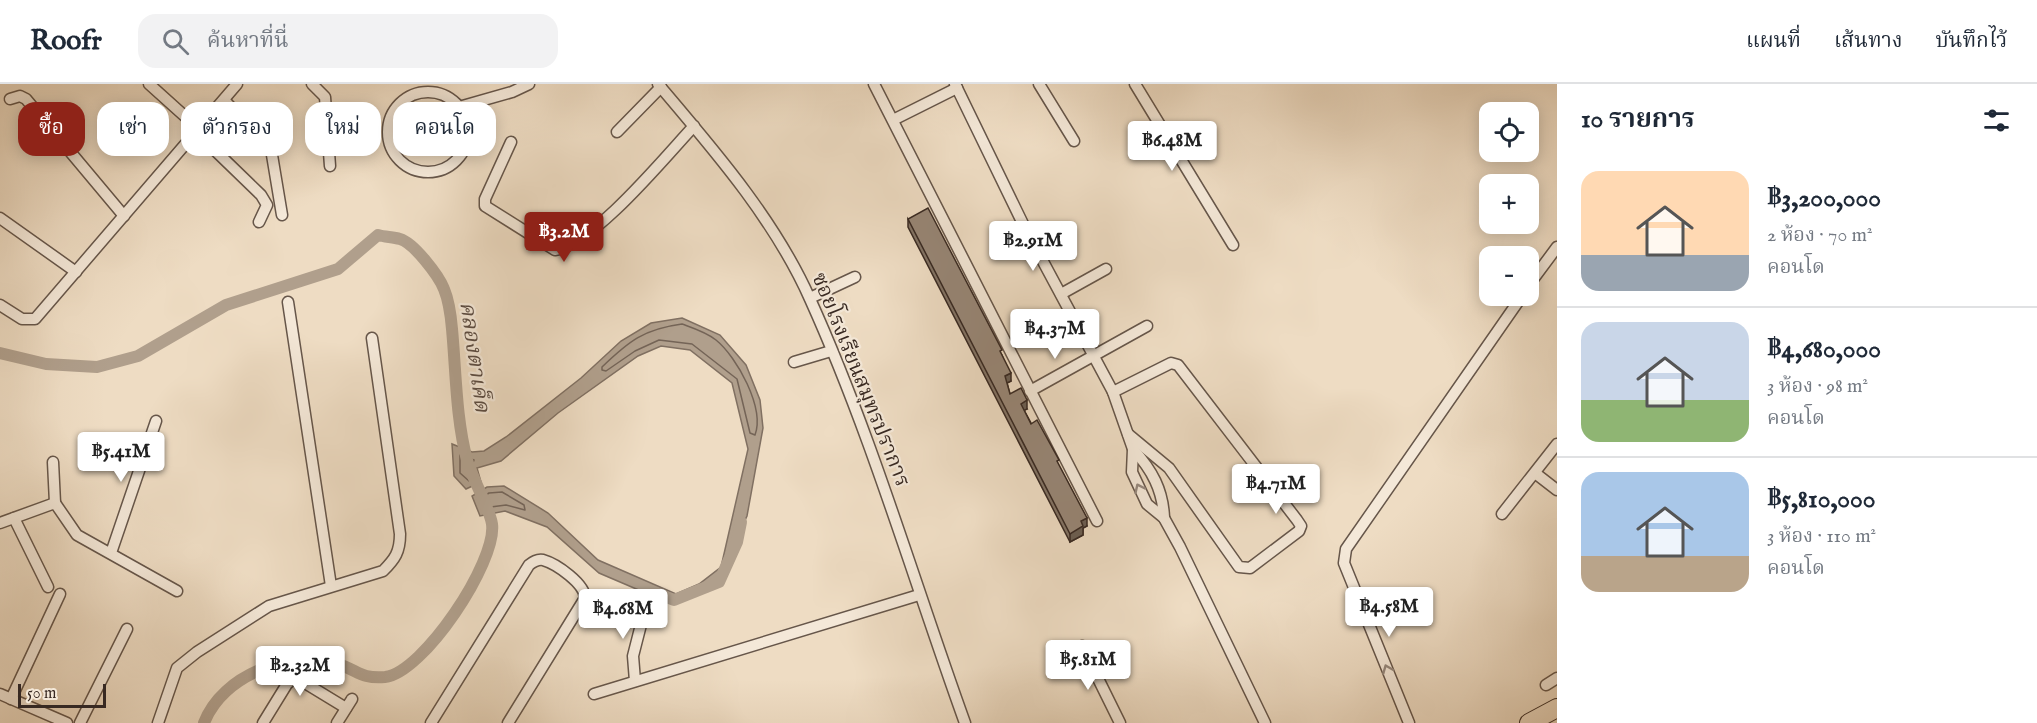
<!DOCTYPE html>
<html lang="th">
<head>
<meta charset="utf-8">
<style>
	body { margin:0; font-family:"IM FELL English","Noto Serif Thai",serif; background:#f2f2f3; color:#1f2937; height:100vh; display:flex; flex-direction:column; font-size:22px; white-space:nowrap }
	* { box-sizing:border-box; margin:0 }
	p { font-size:20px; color:#747a83 }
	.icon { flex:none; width:33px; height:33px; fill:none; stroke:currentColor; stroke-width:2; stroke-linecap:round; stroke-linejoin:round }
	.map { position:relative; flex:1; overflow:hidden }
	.side { display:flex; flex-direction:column; background:#fff; width:480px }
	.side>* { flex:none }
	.top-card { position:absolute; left:18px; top:18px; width:570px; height:54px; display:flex; gap:12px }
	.buttons { position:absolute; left:1479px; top:18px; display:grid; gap:12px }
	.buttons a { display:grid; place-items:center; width:60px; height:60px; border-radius:12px; background:#fff; box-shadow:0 3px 15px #0003; font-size:30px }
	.scale { position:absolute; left:18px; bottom:15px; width:88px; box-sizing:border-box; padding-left:6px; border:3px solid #382922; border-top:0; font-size:16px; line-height:21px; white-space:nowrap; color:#382922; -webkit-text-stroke:4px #f4e8d8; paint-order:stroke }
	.price { position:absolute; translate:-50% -51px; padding:0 14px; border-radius:6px; background:#fff; color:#222; font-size:20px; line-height:39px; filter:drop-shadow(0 2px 3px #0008) }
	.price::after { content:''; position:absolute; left:50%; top:36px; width:18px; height:14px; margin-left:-9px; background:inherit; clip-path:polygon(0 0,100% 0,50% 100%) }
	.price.current { background:#8f2418; color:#fff }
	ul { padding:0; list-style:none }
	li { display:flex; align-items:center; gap:18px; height:150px; padding:0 24px }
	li+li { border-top:2px solid #e0e1e3 }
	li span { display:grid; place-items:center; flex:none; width:168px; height:120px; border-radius:18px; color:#555 }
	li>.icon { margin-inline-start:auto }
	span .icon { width:72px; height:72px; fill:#fffc; stroke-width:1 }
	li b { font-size:26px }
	h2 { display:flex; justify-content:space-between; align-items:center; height:72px; padding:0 24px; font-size:26px }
	.chip { padding:0 21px; border-radius:18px; background:#fff; box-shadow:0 3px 15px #0003; font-size:21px; line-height:54px }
	.chip.current { background:#8f2418; color:#fff }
	header { display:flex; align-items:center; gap:36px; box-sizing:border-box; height:84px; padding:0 30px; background:#fff; border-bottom:2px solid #e0e1e3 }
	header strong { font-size:28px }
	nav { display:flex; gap:33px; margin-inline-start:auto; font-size:21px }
	.search { width:420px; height:54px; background:#f2f2f3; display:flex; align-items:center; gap:15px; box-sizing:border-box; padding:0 21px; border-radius:18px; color:#747a83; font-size:22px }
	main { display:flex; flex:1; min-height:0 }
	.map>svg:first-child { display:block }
	.water { fill:#b09f8c; stroke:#807062; stroke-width:1.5 }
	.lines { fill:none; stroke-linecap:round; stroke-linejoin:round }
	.shore { stroke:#746457; stroke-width:1.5 }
	.canal { stroke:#b09f8c; stroke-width:12 }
	.minor-casing { stroke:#66564a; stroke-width:13 }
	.trunk-casing { stroke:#382922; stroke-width:20 }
	.minor { stroke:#f4e8d8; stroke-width:10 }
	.trunk { stroke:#eedcc3; stroke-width:18 }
	.wall { fill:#827365; stroke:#382922; stroke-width:1.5 }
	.shaded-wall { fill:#6a5e53; stroke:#382922; stroke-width:1.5 }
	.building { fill:#978676; stroke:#382922; stroke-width:1.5 }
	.oneway { stroke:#96887d }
	.labels { text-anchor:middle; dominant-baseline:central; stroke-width:4.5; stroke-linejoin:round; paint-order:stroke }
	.street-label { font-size:21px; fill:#382922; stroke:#f4e8d8 }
	.water-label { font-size:22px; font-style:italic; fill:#5c4c42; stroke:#f4e8d8 }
</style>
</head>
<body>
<header>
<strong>Roofr</strong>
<div class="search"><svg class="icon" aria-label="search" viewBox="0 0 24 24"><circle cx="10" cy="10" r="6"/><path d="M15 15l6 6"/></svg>ค้นหาที่นี่</div>
<nav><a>แผนที่</a><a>เส้นทาง</a><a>บันทึกไว้</a></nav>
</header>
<main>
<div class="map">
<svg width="1557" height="639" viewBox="0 0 1557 639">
	<rect width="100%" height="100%" fill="#eedcc3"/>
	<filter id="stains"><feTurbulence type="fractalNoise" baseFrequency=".00333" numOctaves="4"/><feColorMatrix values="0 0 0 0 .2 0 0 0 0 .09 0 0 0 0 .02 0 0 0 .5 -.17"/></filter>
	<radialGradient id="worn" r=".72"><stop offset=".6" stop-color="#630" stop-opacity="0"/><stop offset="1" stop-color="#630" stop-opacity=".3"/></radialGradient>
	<!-- water -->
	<path class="water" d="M682,234L720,251L746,281L760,316L763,344L747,432L716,499L674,516L655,513L599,489L547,443L505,427L480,432L472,412L487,403L504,402L548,429L598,476L676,510L699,500L721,483L748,365L732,299L690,266L661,262L638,272L558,329L501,377L477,384L481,398L466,405L454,392L452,360L472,368L484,367L506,353L581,294L621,257L651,239Z"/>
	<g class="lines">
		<!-- shore -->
		<g class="shore">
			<path d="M682,240C693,244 706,248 716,256C737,273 765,324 755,351L750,349L737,295L692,260L659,256L635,267L606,287L602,286V283C629,257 644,245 682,240Z"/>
			<path d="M460,371L474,376L471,384L473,394L469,397L460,389Z"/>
			<path d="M502,408L524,421L525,426L506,421L483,424L481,414L489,409Z"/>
		</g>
		<!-- canal -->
		<g class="canal">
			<path d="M0,269L46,280L97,283L138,272L226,221L338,185L378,151C385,153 393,153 400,155C414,159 439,192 444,205C449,217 451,233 452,245C456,288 456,335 467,376C472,394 490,425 492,440C497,478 423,589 385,593C360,595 358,586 338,580C290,566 223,590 204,639"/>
			<path d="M661,511L674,516L719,498L737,458L741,438"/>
		</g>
		<!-- minor casing -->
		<g class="minor-casing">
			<g id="minor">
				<path d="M149,0L199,45"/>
				<path d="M312,0L325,13L330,82"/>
				<path d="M658,0C714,66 775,136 810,215C872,352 914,498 965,639"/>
				<path d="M874,0L1097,437"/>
				<path d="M955,0L1024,142L1113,308L1133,365L1132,388L1147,420L1164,434L1180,463L1265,639"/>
				<path d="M1039,0L1074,57"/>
				<path d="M1135,0L1233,161"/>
				<circle cx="428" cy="48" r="40"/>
				<path d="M10,15L20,12L26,15L124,132"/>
				<path d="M224,16L271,65L282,131"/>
				<path d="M459,23L512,8L529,0"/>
				<path d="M893,36L957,4"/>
				<path d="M617,48L661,3"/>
				<path d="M197,49L261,111L267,121L259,138"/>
				<path d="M511,58L485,115V122L555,166C594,160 665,73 694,42"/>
				<path d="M0,134L76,188"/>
				<path d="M1528,202L1557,163"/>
				<path d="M1061,210L1106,185"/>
				<path d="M810,214L855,193"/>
				<path d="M288,218L331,502"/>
				<path d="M0,221L22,235H35L237,0"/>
				<path d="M794,278L831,267"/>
				<path d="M1030,307L1147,242"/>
				<path d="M1113,308L1171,279L1178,281L1297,436L1301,442L1299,447L1250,484L1239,483L1169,384L1128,350"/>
				<path d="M1133,365C1152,386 1163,406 1164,434"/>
				<path d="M53,378L55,419"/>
				<path d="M1535,389L1557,406"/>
				<path d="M1502,430L1557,360"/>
				<path d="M14,434L48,503"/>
				<path d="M0,439L55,419L77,451L177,507"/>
				<path d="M111,469L156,337"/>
				<path d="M1082,562L1120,639"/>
				<path d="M635,597L633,572L647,517"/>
				<path d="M1546,601L1557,594"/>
				<path d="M0,610L67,639"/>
				<path d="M594,610L919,511"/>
				<path d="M11,615L60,510"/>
				<path d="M80,639L127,545"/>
				<path d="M158,639L177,584L197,568L269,522L383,487C395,475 400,468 400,450L372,254"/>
				<path d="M263,639L287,600L293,595L300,596L346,624"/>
				<path d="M337,639L352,615"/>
				<path d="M431,639L529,481C533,478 537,475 543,476C557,480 585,500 585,514L508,639"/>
				<path d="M1409,639L1344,479L1346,465L1522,212"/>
			</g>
		</g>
		<!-- trunk casing -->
		<g class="trunk-casing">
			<path id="trunk" d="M1529,639L1557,624"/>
		</g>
		<!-- minor -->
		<use href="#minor" class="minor"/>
		<!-- trunk -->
		<use href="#trunk" class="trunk"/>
	</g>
	<!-- wall -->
	<path class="wall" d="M908,135L1002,271L1011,297L1007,299L1010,310L1027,325L1024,326L1087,442L1083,444V451L1070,458L908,143Z"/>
	<!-- shaded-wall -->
	<g class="shaded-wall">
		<path d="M1011,289V297L1005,300V292Z"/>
		<path d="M1027,316V325L1021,328V320Z"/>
		<path d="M1087,434V442L1083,444V451L1070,458V450L1081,437Z"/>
	</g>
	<!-- building -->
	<path class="building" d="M928,124L1002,266L1000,267L1011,289L1005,292L1010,310L1021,304L1027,316L1021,320L1031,340L1037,336L1059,376L1057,377L1087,434L1081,437L1083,442L1070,450L908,135Z"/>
	<!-- one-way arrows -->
	<defs><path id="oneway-chevron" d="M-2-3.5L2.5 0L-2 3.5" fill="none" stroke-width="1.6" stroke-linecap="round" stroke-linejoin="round" transform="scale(1.5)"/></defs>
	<g class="oneway">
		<use href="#oneway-chevron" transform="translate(1139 404) rotate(-115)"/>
		<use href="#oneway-chevron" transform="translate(1387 585) rotate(-112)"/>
	</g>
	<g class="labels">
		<!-- street labels -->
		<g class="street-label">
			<text transform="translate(860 296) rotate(68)">ซอยโรงเรียนสมุทรปราการ</text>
		</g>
		<!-- water labels -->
		<g class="water-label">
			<text transform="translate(474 273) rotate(82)">คลองตาเค็ด</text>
		</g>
	</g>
	<rect width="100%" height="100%" filter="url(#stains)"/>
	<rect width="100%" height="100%" fill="url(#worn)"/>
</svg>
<div class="buttons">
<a><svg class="icon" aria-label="locate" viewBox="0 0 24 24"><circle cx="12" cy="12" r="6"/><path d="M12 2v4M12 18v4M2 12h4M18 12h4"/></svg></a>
<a>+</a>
<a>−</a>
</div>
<div class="scale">50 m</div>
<b class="price" style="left:1172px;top:88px">฿6.48M</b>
<b class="price current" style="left:564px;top:179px">฿3.2M</b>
<b class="price" style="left:1033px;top:188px">฿2.91M</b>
<b class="price" style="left:1055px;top:276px">฿4.37M</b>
<b class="price" style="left:121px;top:399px">฿5.41M</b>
<b class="price" style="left:1276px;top:431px">฿4.71M</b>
<b class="price" style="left:1389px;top:554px">฿4.58M</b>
<b class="price" style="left:623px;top:556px">฿4.68M</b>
<b class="price" style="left:1088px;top:607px">฿5.81M</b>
<b class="price" style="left:300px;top:613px">฿2.32M</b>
<div class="top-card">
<a class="chip current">ซื้อ</a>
<a class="chip">เช่า</a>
<a class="chip">ตัวกรอง</a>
<a class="chip">ใหม่</a>
<a class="chip">คอนโด</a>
</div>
</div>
<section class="side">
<h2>10 รายการ<svg class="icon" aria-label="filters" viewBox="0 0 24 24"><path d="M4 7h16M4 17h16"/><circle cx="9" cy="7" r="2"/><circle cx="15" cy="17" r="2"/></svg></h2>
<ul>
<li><span style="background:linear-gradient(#ffd9b3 70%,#9aa5b1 0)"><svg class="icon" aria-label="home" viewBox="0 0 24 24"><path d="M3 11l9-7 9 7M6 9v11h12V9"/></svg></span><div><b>฿3,200,000</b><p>2 ห้อง · 70 m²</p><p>คอนโด</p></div></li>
<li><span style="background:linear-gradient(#c9d6e8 65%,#8fb573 0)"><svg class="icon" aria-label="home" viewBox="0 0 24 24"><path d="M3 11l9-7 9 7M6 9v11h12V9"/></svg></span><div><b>฿4,680,000</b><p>3 ห้อง · 98 m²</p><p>คอนโด</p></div></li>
<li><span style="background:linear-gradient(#a9c7e8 70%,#b9a48a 0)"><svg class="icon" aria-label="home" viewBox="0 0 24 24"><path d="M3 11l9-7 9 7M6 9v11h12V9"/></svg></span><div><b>฿5,810,000</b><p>3 ห้อง · 110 m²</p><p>คอนโด</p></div></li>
</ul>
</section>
</main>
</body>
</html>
